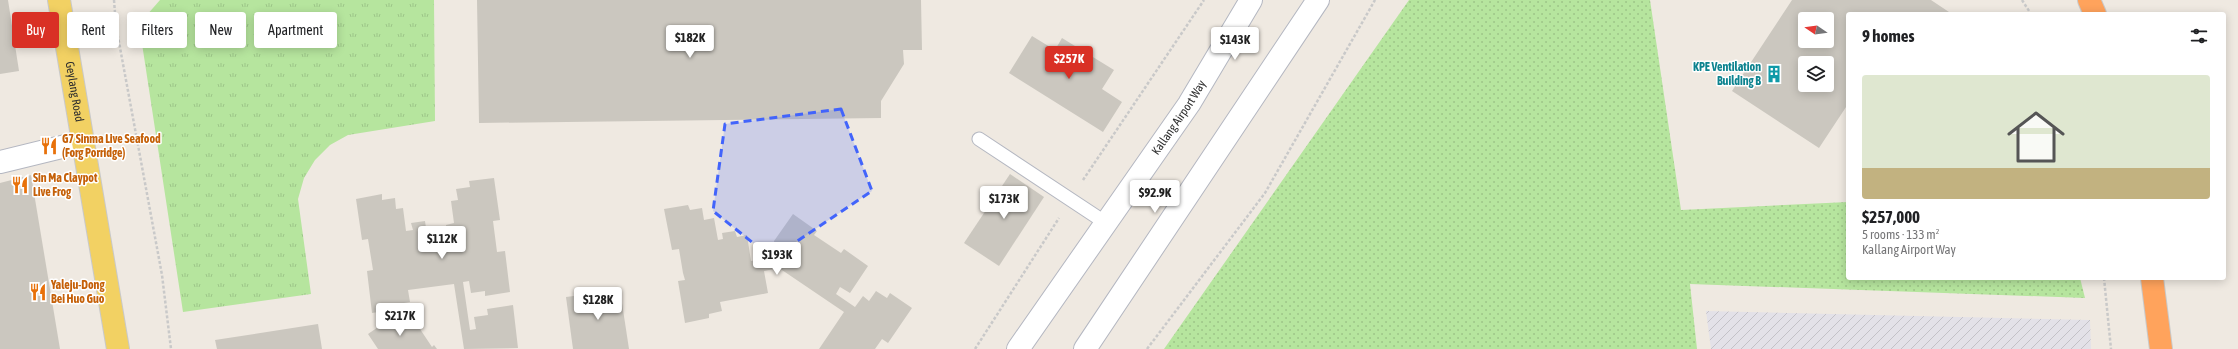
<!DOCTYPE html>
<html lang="en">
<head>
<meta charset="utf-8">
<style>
	body { margin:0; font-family:"Asap Condensed",sans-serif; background:#f2f2f2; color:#202124; height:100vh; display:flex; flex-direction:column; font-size:15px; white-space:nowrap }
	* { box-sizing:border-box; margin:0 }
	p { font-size:13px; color:#757577 }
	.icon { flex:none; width:22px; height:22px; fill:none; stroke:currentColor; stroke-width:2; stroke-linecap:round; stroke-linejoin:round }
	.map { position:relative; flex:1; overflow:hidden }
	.panel { position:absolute; left:1846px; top:12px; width:380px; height:268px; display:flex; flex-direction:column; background:#fff; border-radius:4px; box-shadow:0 2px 10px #0003 }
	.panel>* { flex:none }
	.hud { position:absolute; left:12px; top:12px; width:380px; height:36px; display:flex; gap:8px }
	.needle { width:26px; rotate:283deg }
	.buttons { position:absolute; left:1798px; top:12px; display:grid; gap:8px }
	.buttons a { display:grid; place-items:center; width:36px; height:36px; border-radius:4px; background:#fff; box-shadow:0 2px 10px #0003; font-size:20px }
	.price { position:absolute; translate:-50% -34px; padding:0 9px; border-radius:4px; background:#fff; color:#222; font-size:13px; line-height:26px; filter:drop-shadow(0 1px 2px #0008) }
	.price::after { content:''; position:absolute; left:50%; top:24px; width:12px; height:9px; margin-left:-6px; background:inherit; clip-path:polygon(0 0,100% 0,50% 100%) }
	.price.on { background:#d93025; color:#fff }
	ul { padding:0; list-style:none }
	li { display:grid; align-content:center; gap:8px; height:212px; padding:0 16px }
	li span { display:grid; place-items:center; height:124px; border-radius:4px; color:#555 }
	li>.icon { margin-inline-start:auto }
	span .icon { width:72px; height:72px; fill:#fffc; stroke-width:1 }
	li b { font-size:17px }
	h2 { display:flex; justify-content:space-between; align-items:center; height:48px; padding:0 16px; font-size:17px }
	.pill { padding:0 14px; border-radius:4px; background:#fff; box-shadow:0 2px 10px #0003; font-size:14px; line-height:36px }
	.pill.on { background:#d93025; color:#fff }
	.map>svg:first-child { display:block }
	.industrial { fill:url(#industrial-furrows) }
	.grass { fill:url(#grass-dots) }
	.park { fill:url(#park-tufts) }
	.building { fill:#cbc7bf; fill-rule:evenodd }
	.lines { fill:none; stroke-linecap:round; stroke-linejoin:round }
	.service-casing { stroke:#b4b7c1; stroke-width:15 }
	.minor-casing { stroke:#b4b7c1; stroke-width:24 }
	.tertiary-casing { stroke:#b4b7c1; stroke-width:24 }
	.primary-casing { stroke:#c9c9c9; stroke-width:24 }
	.motorway-casing { stroke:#c9c9c9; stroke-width:24 }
	.path { stroke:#c9c9c9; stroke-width:2.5; stroke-dasharray:3 2; stroke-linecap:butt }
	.service { stroke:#fff; stroke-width:13 }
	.minor { stroke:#fff; stroke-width:22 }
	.tertiary { stroke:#fff; stroke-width:22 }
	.primary { stroke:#f2d163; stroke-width:22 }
	.motorway { stroke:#ffa35c; stroke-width:22 }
	.marked { fill:#4264fb; fill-opacity:0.2; stroke:#4264fb; stroke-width:3; stroke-dasharray:8 5; stroke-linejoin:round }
	.labels { text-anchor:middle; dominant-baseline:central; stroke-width:3; stroke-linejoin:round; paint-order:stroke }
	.culture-label { font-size:12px; font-weight:bold; fill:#0d838f; stroke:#fff; text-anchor:end }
	.street-label { font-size:12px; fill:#2e2e2e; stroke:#fff }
	.food-label { font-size:12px; font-weight:bold; fill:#c56008; stroke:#fff; text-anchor:start }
</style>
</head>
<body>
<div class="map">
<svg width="2238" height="349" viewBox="0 0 2238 349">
	<defs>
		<pattern id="industrial-furrows" width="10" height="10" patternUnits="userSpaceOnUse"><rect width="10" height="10" fill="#e3e1e8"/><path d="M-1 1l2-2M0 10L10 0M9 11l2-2" fill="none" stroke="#c3c1c7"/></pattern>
		<pattern id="grass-dots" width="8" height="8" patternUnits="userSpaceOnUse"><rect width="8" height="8" fill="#b6e59e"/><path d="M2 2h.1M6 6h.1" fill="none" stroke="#9dc588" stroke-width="1.8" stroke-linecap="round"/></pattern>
		<pattern id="park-tufts" width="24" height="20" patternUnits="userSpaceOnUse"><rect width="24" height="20" fill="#b6e59e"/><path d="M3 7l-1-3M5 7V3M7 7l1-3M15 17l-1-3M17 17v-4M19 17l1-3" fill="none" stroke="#9dc588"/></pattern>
	</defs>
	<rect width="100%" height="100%" fill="#efe9e1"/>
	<!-- industrial -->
	<path class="industrial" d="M1706,311L2090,320L2091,349H1711Z"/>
	<!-- grass -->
	<path class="grass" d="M1409,0H1650L1681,210L1848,202V278H2080L2085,298L1690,284L1697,349H1164Z"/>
	<!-- park -->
	<path class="park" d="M160,0H434L435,121L348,135L330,145L315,160L304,178L298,199L311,294L183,312L139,24Z"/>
	<!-- building -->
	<g class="building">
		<path d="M0,0H8L19,71L0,74Z"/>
		<path d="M477,0H921L922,50H903L904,64L881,101V118L479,123Z"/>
		<path d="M1792,0H1931L1952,14H1848V104L1819,148L1732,91ZM1805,19H1827V41H1805ZM1805,63H1827V85H1805Z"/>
		<path d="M1032,36L1055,50L1062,38L1114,70L1102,89L1122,102L1103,132L1009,73Z"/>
		<path d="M1010,174L1044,197L999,266L964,243Z"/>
		<path d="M31,175L60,349H0V183Z"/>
		<path d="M494,178L500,220L493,221L497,252L505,251L510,292L485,296V291L471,293L469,281L463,282L470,330L476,329L474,317L488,315L487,309L513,305L518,348L464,349L454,284L408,290L410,302L398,304V309L372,313L367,271L373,270L368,239L362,240L356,199L382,194V200L395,198L396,209L403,208L406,231L413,230L411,223L425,221L426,228L435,226L438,251L449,250L446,225L454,223L451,201L458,200L456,189L470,187L469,181Z"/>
		<path d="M688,205L690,210L702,208L704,220L714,218L718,240L723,239L722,233L735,231L737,237L747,235L751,261L777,256L774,241L793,214L817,231L814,235L841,253L844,249L868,266L850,293L840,287L836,294L855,307L863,296L869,301L876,291L887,298L890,293L912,308L888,343L882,339L875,349H819L844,312L779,268L764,271L768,293L720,302L722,311L709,314V318L685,323L678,281L685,280L683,273L679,249L672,250L664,209Z"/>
		<path d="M620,290L629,349H573L566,297Z"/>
		<path d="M403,317L410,327L416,323L432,347L434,345L437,349H378L368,334L390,319L393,324Z"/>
		<path d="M318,324L322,349H217L215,340Z"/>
	</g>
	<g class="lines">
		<!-- service casing -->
		<g class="service-casing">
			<path id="service" d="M979,139L1106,223"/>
		</g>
		<!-- minor casing -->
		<g class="minor-casing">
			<path id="minor" d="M0,162L82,142"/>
		</g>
		<!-- tertiary casing -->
		<g class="tertiary-casing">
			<g id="tertiary">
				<path id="s1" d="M1018,349L1189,104L1251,0"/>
				<path d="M1085,349L1318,0"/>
			</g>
		</g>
		<!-- primary casing -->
		<g class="primary-casing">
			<g id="primary">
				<path id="s2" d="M59,0L118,349"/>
			</g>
		</g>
		<!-- motorway casing -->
		<g class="motorway-casing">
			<g id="motorway">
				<path d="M2089,0L2095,14"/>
				<path d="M2152,278L2161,349"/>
			</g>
		</g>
		<!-- path -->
		<g class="path">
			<path d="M114,0L116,26L162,275L171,349"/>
			<path d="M2022,0L2031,14"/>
			<path d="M1083,180L1204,0"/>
			<path d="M2104,278L2111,349"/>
			<path d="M975,349L1059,218"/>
			<path d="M1147,349L1265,193L1375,0"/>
		</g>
		<!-- service -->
		<use href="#service" class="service"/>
		<!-- minor -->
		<use href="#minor" class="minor"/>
		<!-- tertiary -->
		<use href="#tertiary" class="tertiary"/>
		<!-- primary -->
		<use href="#primary" class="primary"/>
		<!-- motorway -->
		<use href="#motorway" class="motorway"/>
	</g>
	<!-- marked area -->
	<path class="marked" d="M841,109L872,191L772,258L713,211L725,124Z"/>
	<!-- icons -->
	<defs>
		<g id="building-bare" transform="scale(1.38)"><path d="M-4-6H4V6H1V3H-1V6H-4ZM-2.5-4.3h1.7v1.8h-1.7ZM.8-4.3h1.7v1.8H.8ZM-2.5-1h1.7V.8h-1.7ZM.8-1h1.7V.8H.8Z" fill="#0f9aa8" stroke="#fff" stroke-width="2.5" paint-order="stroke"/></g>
		<g id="restaurant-bare" transform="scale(1.38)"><path d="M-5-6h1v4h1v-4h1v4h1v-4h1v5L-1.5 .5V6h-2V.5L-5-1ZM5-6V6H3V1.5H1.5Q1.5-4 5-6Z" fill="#e8710a" stroke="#fff" stroke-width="2.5" paint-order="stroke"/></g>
	</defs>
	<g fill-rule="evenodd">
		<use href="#building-bare" x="1774" y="74"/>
		<use href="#restaurant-bare" x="49" y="146"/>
		<use href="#restaurant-bare" x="20" y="185"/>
		<use href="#restaurant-bare" x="38" y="292"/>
	</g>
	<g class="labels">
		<!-- culture labels -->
		<g class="culture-label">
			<text x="1761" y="67">KPE Ventilation<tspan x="1761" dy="14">Building B</tspan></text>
		</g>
		<!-- street labels -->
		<g class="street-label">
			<text stroke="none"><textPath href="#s2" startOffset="93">Geylang Road</textPath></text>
			<text stroke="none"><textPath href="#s1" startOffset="282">Kallang Airport Way</textPath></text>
		</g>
		<!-- food labels -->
		<g class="food-label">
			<text x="62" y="139">G7 Sinma Live Seafood<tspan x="62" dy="14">(Forg Porridge)</tspan></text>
			<text x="33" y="178">Sin Ma Claypot<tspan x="33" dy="14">Live Frog</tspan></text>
			<text x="51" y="285">Yaleju-Dong<tspan x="51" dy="14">Bei Huo Guo</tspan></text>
		</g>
	</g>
</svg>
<div class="buttons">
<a><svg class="needle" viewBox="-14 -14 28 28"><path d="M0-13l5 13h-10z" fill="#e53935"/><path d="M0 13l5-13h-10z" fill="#757577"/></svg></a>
<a><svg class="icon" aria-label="layers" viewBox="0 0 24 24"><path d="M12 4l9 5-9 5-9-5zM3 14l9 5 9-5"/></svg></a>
</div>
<b class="price" style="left:690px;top:59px">$182K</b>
<b class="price" style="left:1235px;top:61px">$143K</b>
<b class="price on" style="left:1069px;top:80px">$257K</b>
<b class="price" style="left:1155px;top:214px">$92.9K</b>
<b class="price" style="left:1004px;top:220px">$173K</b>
<b class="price" style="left:442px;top:260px">$112K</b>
<b class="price" style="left:777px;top:276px">$193K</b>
<b class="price" style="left:598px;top:321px">$128K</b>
<b class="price" style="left:400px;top:337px">$217K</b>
<div class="hud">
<a class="pill on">Buy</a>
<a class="pill">Rent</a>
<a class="pill">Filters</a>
<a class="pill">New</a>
<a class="pill">Apartment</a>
</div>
<section class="panel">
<h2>9 homes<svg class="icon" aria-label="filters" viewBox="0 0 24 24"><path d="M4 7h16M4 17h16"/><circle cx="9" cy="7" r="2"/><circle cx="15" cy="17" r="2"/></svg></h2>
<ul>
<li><span style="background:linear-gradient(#dfe7d0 75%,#c2b280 0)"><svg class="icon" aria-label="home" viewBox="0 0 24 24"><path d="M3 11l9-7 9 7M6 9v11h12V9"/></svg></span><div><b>$257,000</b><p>5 rooms · 133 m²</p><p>Kallang Airport Way</p></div></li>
</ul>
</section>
</div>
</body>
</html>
